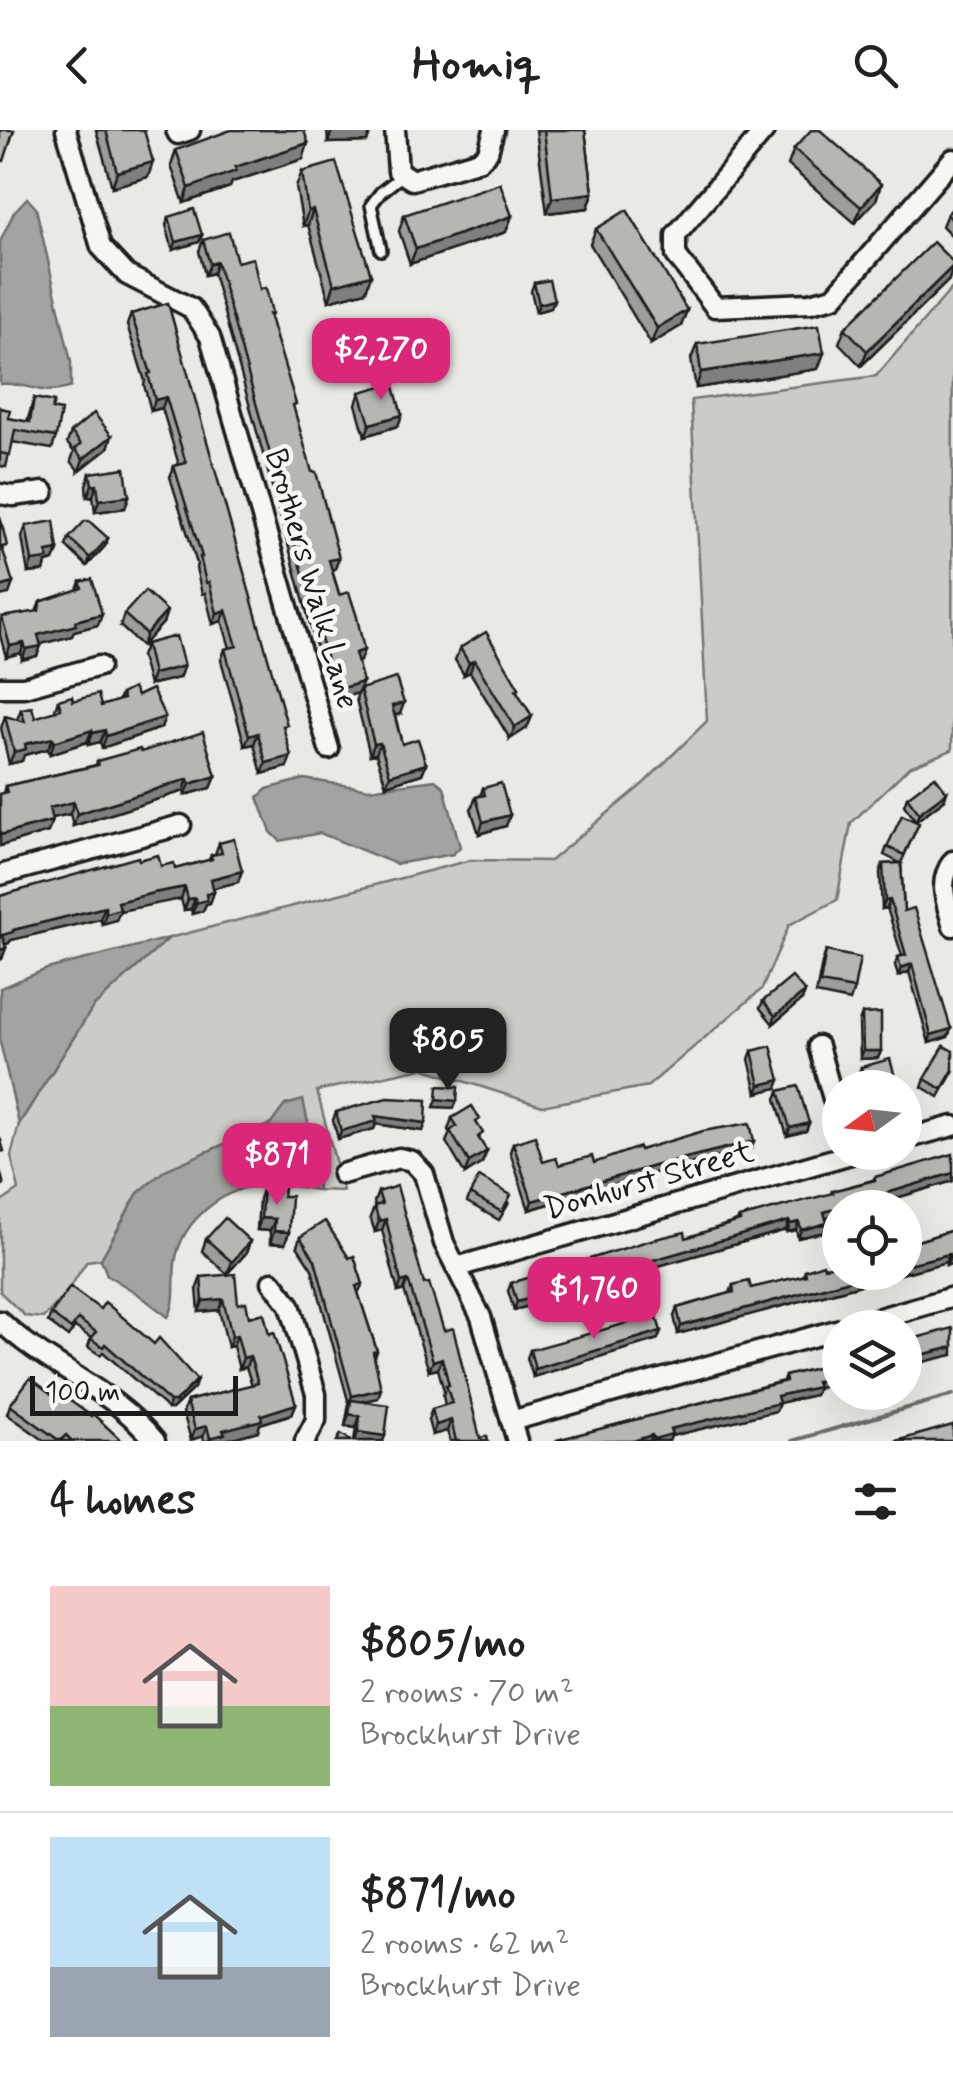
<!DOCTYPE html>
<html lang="en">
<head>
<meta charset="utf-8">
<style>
	body { margin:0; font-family:Mynerve,sans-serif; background:#f6f6f6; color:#222; height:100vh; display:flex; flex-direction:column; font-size:38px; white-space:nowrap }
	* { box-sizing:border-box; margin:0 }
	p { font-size:32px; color:#767676 }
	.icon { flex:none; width:55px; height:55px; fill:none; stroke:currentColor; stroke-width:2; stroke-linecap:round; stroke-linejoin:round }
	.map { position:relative; height:1311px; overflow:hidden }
	.drawer { display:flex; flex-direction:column; background:#fff; flex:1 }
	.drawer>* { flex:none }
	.needle { width:65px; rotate:255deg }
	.buttons { position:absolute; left:822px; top:940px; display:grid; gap:20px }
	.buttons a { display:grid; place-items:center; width:100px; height:100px; border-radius:50%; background:#fff; box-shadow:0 10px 40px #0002; font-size:50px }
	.scale { position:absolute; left:30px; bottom:25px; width:208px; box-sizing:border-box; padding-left:10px; border:5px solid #1c1c1c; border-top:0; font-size:28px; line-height:35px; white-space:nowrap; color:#1c1c1c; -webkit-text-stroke:8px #f6f6f2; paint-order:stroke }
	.price { position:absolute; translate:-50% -85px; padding:0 22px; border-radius:20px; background:#db2777; color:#fff; font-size:32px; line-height:65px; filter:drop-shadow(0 2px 5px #0008) }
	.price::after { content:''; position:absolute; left:50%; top:60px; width:30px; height:22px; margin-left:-15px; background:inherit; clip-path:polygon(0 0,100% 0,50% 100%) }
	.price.current { background:#222; color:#fff }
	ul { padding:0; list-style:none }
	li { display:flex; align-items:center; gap:30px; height:250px; padding:0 50px }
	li+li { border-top:2px solid #e0e0e0 }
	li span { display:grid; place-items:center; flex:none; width:280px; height:200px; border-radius:0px; color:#555 }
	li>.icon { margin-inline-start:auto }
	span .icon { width:120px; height:120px; fill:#fffc; stroke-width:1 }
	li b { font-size:42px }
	h2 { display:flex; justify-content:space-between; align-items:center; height:120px; padding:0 50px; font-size:42px }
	header { display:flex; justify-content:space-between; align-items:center; height:130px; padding:0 50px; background:#fff; font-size:45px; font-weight:800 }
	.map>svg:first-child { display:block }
	.green { fill:#cbcbc7; stroke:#747472; stroke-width:2.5 }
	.water { fill:#a3a3a1; stroke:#6d6d6c; stroke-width:2.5 }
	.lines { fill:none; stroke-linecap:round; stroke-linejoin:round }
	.stream { stroke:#6d6d6c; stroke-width:4 }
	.lane-casing { stroke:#1c1c1c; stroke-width:16 }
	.street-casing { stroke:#1c1c1c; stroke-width:25 }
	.lane { stroke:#f6f6f2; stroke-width:9 }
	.street { stroke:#f6f6f2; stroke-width:18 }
	.wall { fill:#9d9d9a; stroke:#1c1c1c; stroke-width:2.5 }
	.shaded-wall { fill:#7f7f7d; stroke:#1c1c1c; stroke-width:2.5 }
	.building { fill:#b6b6b3; stroke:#1c1c1c; stroke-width:2.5 }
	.labels { text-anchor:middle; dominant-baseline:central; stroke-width:9; stroke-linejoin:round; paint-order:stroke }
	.street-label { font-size:32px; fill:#1c1c1c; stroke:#f6f6f2 }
</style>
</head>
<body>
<header><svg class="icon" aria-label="back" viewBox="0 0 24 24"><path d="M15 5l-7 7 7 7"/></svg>Homiq<svg class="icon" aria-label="search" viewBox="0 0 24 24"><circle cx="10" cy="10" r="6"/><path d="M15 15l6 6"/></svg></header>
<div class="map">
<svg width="953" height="1311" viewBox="0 0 953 1311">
	<rect width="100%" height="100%" fill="#e9e9e5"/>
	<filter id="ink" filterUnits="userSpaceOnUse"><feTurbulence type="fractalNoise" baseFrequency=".01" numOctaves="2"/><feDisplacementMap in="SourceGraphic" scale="20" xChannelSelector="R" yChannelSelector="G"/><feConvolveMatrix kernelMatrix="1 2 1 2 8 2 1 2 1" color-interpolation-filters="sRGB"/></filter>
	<g filter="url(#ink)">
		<!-- green -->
		<path class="green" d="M953,157L952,620L909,637L851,693L837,770L789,795L762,859L648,956L542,976L422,938L317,961L343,1061L318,1060L316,1030L303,971L285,975L271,994L201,1024L138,1063L101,1129L87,1131L65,1165L43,1188L25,1186L0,1162V1073L19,1060L11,1026L19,994L93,877L169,808L471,730L550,731L643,654L707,591L691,270L876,246Z"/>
		<!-- water -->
		<g class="water">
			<path d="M27,68L36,78L71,232V257C39,268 29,251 0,254V112L14,82Z"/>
			<path d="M304,649L369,659L435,650L444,657L460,717L453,724L396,734L320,703L280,711L271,702L258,667L267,659Z"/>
			<path d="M169,808L93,877L19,994L0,912V858L47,839Z"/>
			<path d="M303,970L316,1030L318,1060C303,1058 286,1054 271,1054C227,1054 181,1089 175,1133C173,1150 177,1174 168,1187L138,1164L107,1145L101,1129L138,1063L165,1040L271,994L285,975Z"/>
		</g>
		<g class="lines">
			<!-- stream -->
			<path class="stream" d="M792,1311L953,1265"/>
			<!-- lane casing -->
			<g class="lane-casing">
				<path id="lane" d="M381,120L371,75L381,62L404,44"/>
			</g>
			<!-- street casing -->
			<g class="street-casing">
				<g id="street">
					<path d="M66,0L101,117L127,145L191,178L210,207L329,619"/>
					<path d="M176,0L178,4L190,0"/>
					<path d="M395,0L398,41L412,50L480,30L488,22L494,0"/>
					<path d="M765,0L676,105V125L715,177L810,173L834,167L953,29"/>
					<path d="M0,364L13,366L44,362"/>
					<path d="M0,557H24L99,536"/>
					<path d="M953,731C937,752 946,772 953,796"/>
					<path d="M0,745L181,695"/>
					<path d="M818,916L840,993"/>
					<path d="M905,1009L953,996"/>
					<path d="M342,1044L399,1028L412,1031L424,1044L444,1113L481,1187L517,1311"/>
					<path d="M457,1137L858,1022"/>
					<path d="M272,1152L290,1175L316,1264V1290L305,1311"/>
					<path d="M0,1191C48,1237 113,1259 155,1311"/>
					<path d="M845,1198L953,1167"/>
					<path d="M511,1291L840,1199"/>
				</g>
			</g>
			<!-- lane -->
			<use href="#lane" class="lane"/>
			<!-- street -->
			<use href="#street" class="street"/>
		</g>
		<!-- wall -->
		<g class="wall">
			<path d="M96,0H144L148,47L112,57Z"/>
			<path d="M327,0H371L367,12L328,13Z"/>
			<path d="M536,0H585L593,63L588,78L547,83Z"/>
			<path d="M308,13L303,29L232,52L230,57L184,73L171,36L176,20Z"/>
			<path d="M794,19L881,54L876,70L855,93L788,35Z"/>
			<path d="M302,42L366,161L329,171L308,95L303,96L296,57Z"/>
			<path d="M953,78V107L942,96L947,84Z"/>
			<path d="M404,85L506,102L410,134L399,101Z"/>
			<path d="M169,87L202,105L199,112L173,120L166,95Z"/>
			<path d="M596,99L687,180L681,196L651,214L590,114Z"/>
			<path d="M203,110L237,132L260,159L272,183L270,188L335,439L332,440L360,531L358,532L361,559L400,584L395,585L402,614L426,634L422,644L386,655L376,624L370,625L356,569L358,563L334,570L323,541L213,143L205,145L199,121Z"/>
			<path d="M949,150L861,236L839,213L845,198Z"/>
			<path d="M534,153L554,170L551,178L536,182L531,161Z"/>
			<path d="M168,173L284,602L287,637L262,644L254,614L245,616L221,530L225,519L230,518L222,491L213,494L205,463L202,464L196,438L197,434L170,347L174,336L179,335L162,278L151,281L144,255L145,251L127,195L131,184Z"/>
			<path d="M697,214L818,239L696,258L691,229Z"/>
			<path d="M360,262L402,285L398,296L365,306L356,274Z"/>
			<path d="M34,268L52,279L56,307L52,319L12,312L6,337L0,336V278L8,288L27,292Z"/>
			<path d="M71,302L108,318L79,341L71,331L74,322L67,313Z"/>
			<path d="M90,343L129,366L125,378L95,382L93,366L87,367L86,355Z"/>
			<path d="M26,396L58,420L54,431L46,433L44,441L28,443L22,407Z"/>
			<path d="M69,408H108L105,416L87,436L66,416Z"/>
			<path d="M80,452L102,484L98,495L74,501L72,506L40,514L37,526L22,530L21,523L6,527L0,505V492L2,487L36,482L40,472L77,460Z"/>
			<path d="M124,484L163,493L142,516L120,496Z"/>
			<path d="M146,514L184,536L179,548L149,555L141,526Z"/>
			<path d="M460,518L519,558L517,563L532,586L527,598L510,609L470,542L464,545L455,530Z"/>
			<path d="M121,564L137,566L161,598L102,618L100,612L88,615L87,612L50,624L48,619L24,625L22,631L9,634L1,598L5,586L17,590L21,579L35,588L54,582L58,570L101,576L118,571Z"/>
			<path d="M141,622L216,646L211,658L185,665L184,661L73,696L70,684L52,688V691L48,702L0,716V664L3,663L5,656L96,635L97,631Z"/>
			<path d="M483,658L506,696L479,704L471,679L476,667L480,666Z"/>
			<path d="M907,667L944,670L916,691L904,675Z"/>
			<path d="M919,693L901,733L904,781L951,899L948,907L929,913L909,842L898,846L895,835L898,827L902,826L887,778L882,779L880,742L883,734L900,733L884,725L887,717Z"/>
			<path d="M219,713L238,752L213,758L214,762L210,773L206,774L203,781L192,784L191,779L184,780L181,769L149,774L120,781L116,790L102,794L100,789L11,810L9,813L5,815L2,829L0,766L139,730L175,739L209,730L211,725L215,724Z"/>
			<path d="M826,821L854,859L850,871L816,864L822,833Z"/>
			<path d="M805,862L802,870L773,894L760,878L763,871Z"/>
			<path d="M862,884L881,921L878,928L860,929L859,892Z"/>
			<path d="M752,921L777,958L757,963L749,929Z"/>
			<path d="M861,937L898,958H859L857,949Z"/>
			<path d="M953,942L939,967L922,957L925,949Z"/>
			<path d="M779,961L809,993L806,1001L787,1006L776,969Z"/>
			<path d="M336,982L423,1001L376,994L374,999L338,1009L333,990Z"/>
			<path d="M452,988L478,995L480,1011L487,1021L482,1033L465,1044L446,1012L450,1003L448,1000Z"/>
			<path d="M754,1011L751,1019L657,1042L529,1080L510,1022L513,1013L543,1032L559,1035L594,1033L640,1020Z"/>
			<path d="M875,1047L953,1051L863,1078H840V1084L826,1088L827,1093L824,1102L798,1108L796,1100L787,1102L786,1100L580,1158L579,1163L514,1180L508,1161L511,1153L686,1108L737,1091L739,1088L831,1064L832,1061L873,1050Z"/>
			<path d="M263,1057L283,1066L289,1102L285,1114L270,1113V1101L257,1100L259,1069Z"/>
			<path d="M378,1062L424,1154L444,1201L480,1308L488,1311H450L447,1301L432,1305L428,1290L432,1279L445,1275L443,1266L444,1261L438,1239L429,1241L404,1160L398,1162L382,1100L375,1102L370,1087L375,1076L374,1072Z"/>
			<path d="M470,1064L509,1073L499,1090L467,1072Z"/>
			<path d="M953,1100V1134L946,1135V1132L678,1204L674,1186L677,1178L730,1163L733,1155L751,1158L803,1146L805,1140L840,1135Z"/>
			<path d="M300,1107L363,1154L358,1163L377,1221L374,1230L378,1268L363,1272L383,1311H354L356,1298L345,1296L349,1274L312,1139L297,1116Z"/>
			<path d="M206,1109L250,1111L246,1123L227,1144L202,1121Z"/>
			<path d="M201,1147L238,1174L269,1204L296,1274L292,1284L260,1294L258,1301L222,1311H204L203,1306L191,1310L183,1282L187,1271L252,1255L246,1237L239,1239L233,1216L228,1217L219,1180L199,1182L197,1158Z"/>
			<path d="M70,1157L194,1258L172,1279H168L103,1222L100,1225L88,1217L91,1208L75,1197L68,1207L48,1192L51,1184Z"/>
			<path d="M658,1209L533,1247L527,1228L530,1220Z"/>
			<path d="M840,1232V1258L835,1260L833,1253L818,1258L815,1265L779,1273L776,1281L671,1306L669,1311H556L557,1310L783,1251L785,1246Z"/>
			<path d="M61,1271L122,1311H45L7,1284L10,1275Z"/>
		</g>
		<!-- shaded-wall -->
		<g class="shaded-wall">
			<path d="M332,0H371L367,12L328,13Z"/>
			<path d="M308,13L303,29L232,52L230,57L184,73L189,58L235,37Z"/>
			<path d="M153,32L148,47L112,57L117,42Z"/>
			<path d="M881,54L876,70L855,93L861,77Z"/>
			<path d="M593,63L588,78L547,83L552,68Z"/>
			<path d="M313,80L308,95L303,96L308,81Z"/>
			<path d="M512,86L506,102L410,134L416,119Z"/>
			<path d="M202,105L199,112L173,120L176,112Z"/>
			<path d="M217,132L213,143L205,145L210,134Z"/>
			<path d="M953,136L949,150L861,236L867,221Z"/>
			<path d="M371,145L366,161L329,171L334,155Z"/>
			<path d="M554,170L551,178L536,182L539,174Z"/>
			<path d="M687,180L681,196L651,214L657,198Z"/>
			<path d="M824,223L818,239L696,258L701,242Z"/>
			<path d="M166,267L162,278L151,281L155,270Z"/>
			<path d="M402,285L398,296L365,306L370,294Z"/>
			<path d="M112,306L108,318L79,341L83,329Z"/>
			<path d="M97,354L93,366L87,367L92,355Z"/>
			<path d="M129,366L125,378L95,382L99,370Z"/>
			<path d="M108,408L105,416L87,436L90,428Z"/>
			<path d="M58,420L54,431L46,433L44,441L28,443L32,431L47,422Z"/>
			<path d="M339,428L335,439L325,442L329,430Z"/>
			<path d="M13,453L9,464L0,466V457Z"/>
			<path d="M226,480L222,491L213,494L217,483Z"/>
			<path d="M167,481L163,493L142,516L146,504Z"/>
			<path d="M102,484L98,495L74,501L72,506L34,516L38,505L75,491Z"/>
			<path d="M24,513L21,523L6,527L10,516Z"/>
			<path d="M41,516L37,526L22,530L26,519Z"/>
			<path d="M364,520L360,531L351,534L355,523Z"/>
			<path d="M474,530L470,542L464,545L469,533Z"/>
			<path d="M184,536L179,548L149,555L153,544Z"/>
			<path d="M363,552L358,563L334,570L338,559Z"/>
			<path d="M404,573L400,584L388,587L392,576Z"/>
			<path d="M532,586L527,598L510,609L515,597Z"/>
			<path d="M165,587L161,598L102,618L106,606Z"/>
			<path d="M92,600L87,612L50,624L54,612Z"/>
			<path d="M105,600L100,612L88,615L93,603Z"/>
			<path d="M258,603L254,614L245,616L249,606Z"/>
			<path d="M53,608L48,619L24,625L22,631L9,634L14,622L25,614Z"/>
			<path d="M380,613L376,624L370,625L374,614Z"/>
			<path d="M291,626L287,637L262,644L266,633Z"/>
			<path d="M426,634L422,644L386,655L390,645Z"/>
			<path d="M216,646L211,658L185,665L190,654Z"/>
			<path d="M188,649L184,661L73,696L77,684Z"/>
			<path d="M947,662L944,670L916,691L919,683Z"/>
			<path d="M74,672L70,684L44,690L49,678Z"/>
			<path d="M510,685L506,696L479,704L483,692Z"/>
			<path d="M52,691L48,702L0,716V705Z"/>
			<path d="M242,741L238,752L207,760L211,749Z"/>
			<path d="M185,757L181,769L120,781L116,790L102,794L106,783L118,772L153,763Z"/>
			<path d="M214,762L210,773L206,774L203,781L192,784L196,773L206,764Z"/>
			<path d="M195,768L191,779L184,780L188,769Z"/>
			<path d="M890,770L887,778L882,779L885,771Z"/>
			<path d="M105,777L100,789L11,810L9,813L0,816L2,805L13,800Z"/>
			<path d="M6,818L2,829L0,830V820Z"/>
			<path d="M912,834L909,842L898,846L901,838Z"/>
			<path d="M805,862L802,870L773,894L775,886Z"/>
			<path d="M951,899L948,907L929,913L931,905Z"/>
			<path d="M863,921H881L878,928L860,929Z"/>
			<path d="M780,950L777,958L757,963L760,955Z"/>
			<path d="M437,969L457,971L454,978L434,977Z"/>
			<path d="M375,986L426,993L423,1001L376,994L374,999L338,1009L341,1001Z"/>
			<path d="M809,993L806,1001L787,1006L790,998Z"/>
			<path d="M754,1011L751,1019L657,1042L529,1080L532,1071L661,1034Z"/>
			<path d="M487,1021L482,1033L465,1044L469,1032Z"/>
			<path d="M953,1043V1051L863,1078H840V1084L821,1090L824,1082Z"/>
			<path d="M261,1088L275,1089L270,1101L257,1100Z"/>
			<path d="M386,1089L382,1100L375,1102L379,1091Z"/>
			<path d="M789,1091L786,1100L580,1158L579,1163L514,1180L517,1172L580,1151Z"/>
			<path d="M799,1092L796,1100L787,1102L790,1094Z"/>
			<path d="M827,1093L824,1102L798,1108L801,1100Z"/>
			<path d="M274,1101L289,1102L285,1114L270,1113Z"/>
			<path d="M250,1111L246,1123L227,1144L232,1132Z"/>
			<path d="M949,1124L946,1132L678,1204L681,1196L879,1142H905V1135Z"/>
			<path d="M953,1126V1134L946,1135L950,1127Z"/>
			<path d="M408,1150L404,1160L398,1162L401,1152Z"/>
			<path d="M223,1169L219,1180L199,1182L203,1171Z"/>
			<path d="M661,1201L658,1209L533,1247L535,1239Z"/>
			<path d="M237,1205L233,1216L228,1217L232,1206Z"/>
			<path d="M953,1217V1225L906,1236L909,1228Z"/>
			<path d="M250,1226L246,1237L239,1239L243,1228Z"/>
			<path d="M442,1228L438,1239L429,1241L433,1231Z"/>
			<path d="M913,1244L910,1253L905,1254V1246Z"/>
			<path d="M836,1245L833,1253L818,1258L815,1265L779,1273L776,1281L671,1306L669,1311H653L670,1299L777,1266Z"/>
			<path d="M197,1250L194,1258L172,1279H168L170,1272Z"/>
			<path d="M381,1259L378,1268L350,1274L351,1270L348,1275L352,1266Z"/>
			<path d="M296,1274L292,1284L260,1294L258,1301L222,1311H209L210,1308L223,1300L261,1285Z"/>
			<path d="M349,1284L360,1286L356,1298L345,1296Z"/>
			<path d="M451,1290L447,1301L432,1305L436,1295Z"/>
			<path d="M207,1296L203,1306L191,1310L195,1299Z"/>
			<path d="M358,1302L385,1306L383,1311H355Z"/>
			<path d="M652,1305L650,1311H633Z"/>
		</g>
		<!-- building -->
		<g class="building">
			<path d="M0,0H14L4,31L0,30Z"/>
			<path d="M106,0H144L153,32L117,42Z"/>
			<path d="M231,0H304L308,13L235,37L236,41L189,58L176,20Z"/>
			<path d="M544,0H585L593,63L552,68Z"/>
			<path d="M811,0H820L881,54L861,77L794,19Z"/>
			<path d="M336,32L371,145L334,155L313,80L308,81L302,42Z"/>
			<path d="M500,53L512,86L416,119L404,85Z"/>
			<path d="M953,78V91L947,84Z"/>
			<path d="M194,79L202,105L176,112L169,87Z"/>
			<path d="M627,80L687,180L657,198L596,99Z"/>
			<path d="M229,102L237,132L253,128L260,159L266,158L272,183L269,184L296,274L293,275L312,342H316L339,428L329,430L339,465L349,462L357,487L364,520L355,523L363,552L338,559L327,530L217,132L210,134L203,110Z"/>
			<path d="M933,112L953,132V136L867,221L845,198Z"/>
			<path d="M549,150L554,170L539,174L534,153Z"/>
			<path d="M168,173L287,595L283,596L291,626L266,633L258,603L249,606L225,519L237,516L226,480L217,483L209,452L206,453L200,427H202L174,336L186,333L166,267L155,270L148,244L151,243L131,184Z"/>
			<path d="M819,195L824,223L701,242L697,214Z"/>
			<path d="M393,253L402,285L370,294L360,262Z"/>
			<path d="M34,268L54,272L52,279L61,281L56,307L15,300L10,325L0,323V278L10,280L8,288L30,292Z"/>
			<path d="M94,283L112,306L83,329L75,319L81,314L71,302Z"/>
			<path d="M125,338L129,366L99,370L97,354L92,355L90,343Z"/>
			<path d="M0,386L7,416L2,417L13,453L0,457Z"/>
			<path d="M54,391L58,420L47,422L48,429L32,431L26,396Z"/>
			<path d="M85,391H89L108,408L90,428L69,408Z"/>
			<path d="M92,449L102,484L75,491L76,495L38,505L41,516L26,519L24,513L10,516L2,487L39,481L40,472L82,458L80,452Z"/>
			<path d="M145,461L167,481L146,504L124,484Z"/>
			<path d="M486,502L519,558L516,560L532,586L515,597L474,530L469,533L460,518Z"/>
			<path d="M176,506L184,536L153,544L146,514Z"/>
			<path d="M396,548L404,573L392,576L402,614L418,609L426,634L390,645L380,613L374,614L360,559Z"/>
			<path d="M133,558L137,566L152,559L165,587L106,606L105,600L93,603L92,600L54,612L53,608L25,614L26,619L14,622L5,586L25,592L21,579L32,577L35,588L61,579L58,570L72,566L73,571L98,564L101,576L123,569L121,564Z"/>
			<path d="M203,602L216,646L190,654L188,649L77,684L74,672L49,678L52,691L0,705V664L7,662L5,656L98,635L97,631L140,619L141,622Z"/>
			<path d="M935,646L947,662L919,683L907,667Z"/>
			<path d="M501,653L510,685L483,692L476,667L485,665L483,658Z"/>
			<path d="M902,685L919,693L904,725L887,717Z"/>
			<path d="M234,709L242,741L211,749L214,762L206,764L207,770L196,773L195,768L188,769L185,757L153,763L118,772L120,779L106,783L105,777L13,800V802L2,805L6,818L0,820V766L138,727L139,730L158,725L161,736L174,733L175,739L212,729L211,725L222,723L219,713Z"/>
			<path d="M901,733L904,781L914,778L951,899L931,905L912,834L901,838L898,827L906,825L890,770L885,771L883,734Z"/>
			<path d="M826,821L860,828L854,859L820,853Z"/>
			<path d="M792,847L805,862L775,886L763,871Z"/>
			<path d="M881,883V921H863L862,884Z"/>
			<path d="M771,916L780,950L760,955L752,921Z"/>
			<path d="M944,916L953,921V940L942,959L925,949Z"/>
			<path d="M890,929L898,958H867L861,937Z"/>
			<path d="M438,956L458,957L457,971L437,969Z"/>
			<path d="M798,956L809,993L790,998L779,961Z"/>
			<path d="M387,968L427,970L426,993L375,986L377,991L341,1001L336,982Z"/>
			<path d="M472,976L480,989L476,992L483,1003L478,1007L487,1021L469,1032L450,1001L457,996L452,988Z"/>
			<path d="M750,993L754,1011L661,1034L532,1071L513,1013L535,1006L543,1032L556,1028L559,1035L592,1026L594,1033L639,1017L640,1020L703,1001Z"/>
			<path d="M0,1007L4,1021L0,1022Z"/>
			<path d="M953,1024V1043L824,1082L827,1093L801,1100L799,1092L790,1094L789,1091L580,1151L582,1154L517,1172L511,1153L651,1110L685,1102L686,1108L740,1091L739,1088L833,1063L832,1061L875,1050V1047Z"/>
			<path d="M0,1040L4,1055L0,1056Z"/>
			<path d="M479,1047L511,1065L502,1082L470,1064Z"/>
			<path d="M397,1056L424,1154L429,1153L444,1201L453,1198L480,1308L487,1306L488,1311H456L451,1290L436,1295L432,1279L452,1273L446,1255H449L442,1228L433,1231L408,1150L401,1152L386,1089L379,1091L374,1076L382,1074L378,1062Z"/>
			<path d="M263,1057L284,1058L283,1066H291L289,1102L274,1101L275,1089L261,1088Z"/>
			<path d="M225,1088L250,1111L232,1132L206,1109Z"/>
			<path d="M325,1091L349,1128L354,1126L363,1154L356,1156L377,1221L373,1222L381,1259L352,1266L315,1130L300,1107Z"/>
			<path d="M953,1100V1126L950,1127L949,1124L905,1135V1115Z"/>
			<path d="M823,1134L824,1137L840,1135V1142H879L681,1196L677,1178L734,1162L733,1155L749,1151L751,1158L806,1145L805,1140Z"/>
			<path d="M235,1144L238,1174L246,1172L249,1187L264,1183L269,1204L274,1202L296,1274L261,1285L262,1290L223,1300L225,1304L210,1308L207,1296L195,1299L187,1271L258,1253L250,1226L243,1228L237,1205L232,1206L223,1169L203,1171L201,1147Z"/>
			<path d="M70,1157L100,1179L105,1172L154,1214L159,1208L197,1250L175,1272H170L105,1214L103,1217L91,1209L96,1202L78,1189L71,1199L51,1184Z"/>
			<path d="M656,1185L661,1201L535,1239L530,1220Z"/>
			<path d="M953,1198V1217L909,1228L913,1244L905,1246V1211Z"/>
			<path d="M840,1232V1251L838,1252L836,1245L816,1251L818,1257L777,1266L779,1273L670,1299L672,1304L654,1309L652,1305L633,1311H557V1310L786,1251L785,1246Z"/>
			<path d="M30,1248L61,1271L64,1266L91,1286L93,1284L122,1311H72L66,1305L60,1311L10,1275Z"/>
			<path d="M351,1270L389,1275L385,1306L358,1302L360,1286L349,1284Z"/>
			<path d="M953,1295V1311H896Z"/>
			<path d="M341,1304L352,1311H337Z"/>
		</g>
	</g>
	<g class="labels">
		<!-- street labels -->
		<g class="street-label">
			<text transform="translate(311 449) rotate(74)">Brothers Walk Lane</text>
			<text transform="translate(649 1051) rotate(-16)">Donhurst Street</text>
		</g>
	</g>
</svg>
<div class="buttons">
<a><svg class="needle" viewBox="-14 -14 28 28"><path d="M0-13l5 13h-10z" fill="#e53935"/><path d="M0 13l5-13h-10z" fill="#767676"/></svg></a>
<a><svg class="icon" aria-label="locate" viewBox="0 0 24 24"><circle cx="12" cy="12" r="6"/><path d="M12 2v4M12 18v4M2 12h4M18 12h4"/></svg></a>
<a><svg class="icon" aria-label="layers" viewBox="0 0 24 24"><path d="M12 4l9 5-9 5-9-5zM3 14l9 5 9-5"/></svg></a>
</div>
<div class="scale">100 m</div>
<b class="price" style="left:381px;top:273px">$2,270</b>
<b class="price current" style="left:448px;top:963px">$805</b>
<b class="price" style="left:277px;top:1078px">$871</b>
<b class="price" style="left:594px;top:1212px">$1,760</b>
</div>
<section class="drawer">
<h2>4 homes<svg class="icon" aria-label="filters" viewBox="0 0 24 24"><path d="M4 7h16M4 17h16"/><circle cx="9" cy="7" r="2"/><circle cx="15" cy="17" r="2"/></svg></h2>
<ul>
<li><span style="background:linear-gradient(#f6c9c9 60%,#8fb573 0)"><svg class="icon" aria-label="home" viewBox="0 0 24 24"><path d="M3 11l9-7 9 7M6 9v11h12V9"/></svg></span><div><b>$805/mo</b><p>2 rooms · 70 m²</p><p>Brockhurst Drive</p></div></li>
<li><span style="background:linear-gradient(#bfe0f5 65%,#9aa5b1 0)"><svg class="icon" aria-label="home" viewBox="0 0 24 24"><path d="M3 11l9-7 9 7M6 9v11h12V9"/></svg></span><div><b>$871/mo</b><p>2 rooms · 62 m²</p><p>Brockhurst Drive</p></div></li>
</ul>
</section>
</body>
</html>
